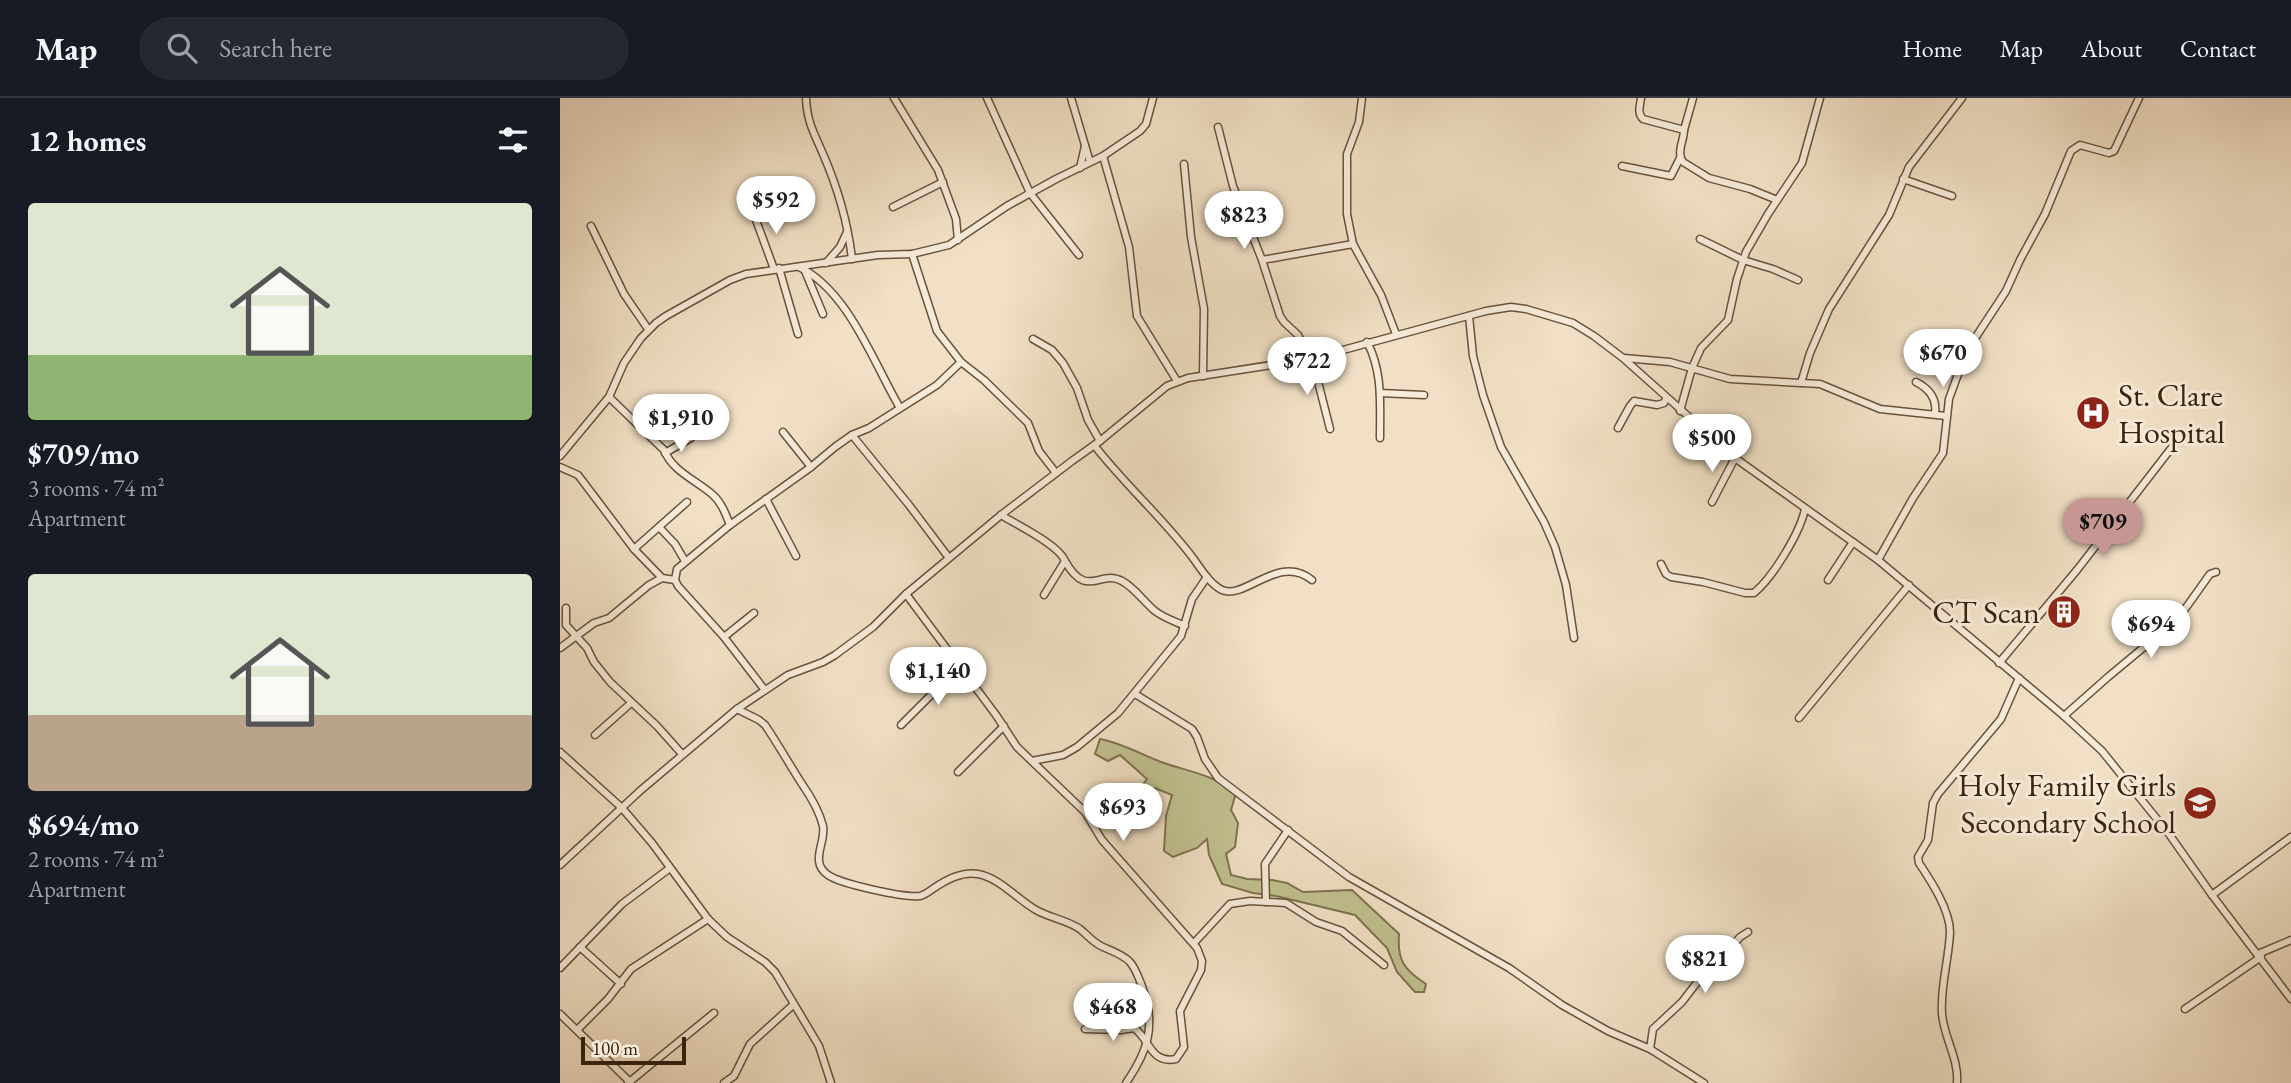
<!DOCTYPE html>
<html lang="en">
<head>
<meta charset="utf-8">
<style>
	body { margin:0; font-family:"EB Garamond",serif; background:#242831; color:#f1f3f6; height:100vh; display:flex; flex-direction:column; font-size:26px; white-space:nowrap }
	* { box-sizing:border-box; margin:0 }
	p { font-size:23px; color:#9ea1a6 }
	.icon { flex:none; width:38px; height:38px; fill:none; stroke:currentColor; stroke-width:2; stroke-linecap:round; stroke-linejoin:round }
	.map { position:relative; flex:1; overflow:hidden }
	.drawer { display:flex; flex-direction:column; background:#171b24; width:560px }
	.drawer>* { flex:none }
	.scale { position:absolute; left:21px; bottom:18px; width:105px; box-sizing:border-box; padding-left:7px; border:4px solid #3b230d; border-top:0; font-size:19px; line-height:24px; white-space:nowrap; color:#3b230d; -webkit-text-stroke:5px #f6ebd9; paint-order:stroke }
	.price { position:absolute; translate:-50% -60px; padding:0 16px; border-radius:24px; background:#fff; color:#222; font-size:23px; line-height:46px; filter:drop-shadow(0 2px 4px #0008) }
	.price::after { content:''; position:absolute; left:50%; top:42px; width:21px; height:16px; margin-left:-10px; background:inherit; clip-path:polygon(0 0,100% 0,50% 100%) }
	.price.active { background:#c59692; color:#111 }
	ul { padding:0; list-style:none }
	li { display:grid; align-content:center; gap:14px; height:371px; padding:0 28px }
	li span { display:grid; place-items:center; height:217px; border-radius:7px; color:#555 }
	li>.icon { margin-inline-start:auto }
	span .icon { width:126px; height:126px; fill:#fffc; stroke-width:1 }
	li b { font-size:30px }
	h2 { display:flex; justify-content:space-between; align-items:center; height:84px; padding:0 28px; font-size:30px }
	header { display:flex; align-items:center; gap:42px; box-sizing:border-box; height:98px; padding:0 35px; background:#171b24; border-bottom:2px solid #363941 }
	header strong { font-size:33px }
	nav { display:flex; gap:38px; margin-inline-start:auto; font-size:24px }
	.search { width:490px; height:63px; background:#242831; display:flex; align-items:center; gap:18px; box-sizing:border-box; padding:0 24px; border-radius:38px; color:#9ea1a6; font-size:26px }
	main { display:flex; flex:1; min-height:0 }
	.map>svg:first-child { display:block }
	.green { fill:#c1c090; stroke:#7e724e; stroke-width:2 }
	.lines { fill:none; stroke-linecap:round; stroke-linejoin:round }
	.minor-casing { stroke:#68523b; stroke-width:9 }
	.minor { stroke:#f6ebd9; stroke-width:6 }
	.labels { text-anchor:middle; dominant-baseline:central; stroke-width:6; stroke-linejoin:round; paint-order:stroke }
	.poi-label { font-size:32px; fill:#3b230d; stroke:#f6ebd9; text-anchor:end }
</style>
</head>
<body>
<header>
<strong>Map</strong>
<div class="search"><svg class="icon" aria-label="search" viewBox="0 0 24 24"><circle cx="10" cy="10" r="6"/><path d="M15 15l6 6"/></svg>Search here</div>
<nav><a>Home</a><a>Map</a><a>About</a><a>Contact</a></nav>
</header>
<main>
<section class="drawer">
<h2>12 homes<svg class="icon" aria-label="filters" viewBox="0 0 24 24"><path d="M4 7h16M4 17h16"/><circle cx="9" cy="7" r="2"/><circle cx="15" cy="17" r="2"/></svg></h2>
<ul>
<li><span style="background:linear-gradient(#dfe7d0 70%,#8fb573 0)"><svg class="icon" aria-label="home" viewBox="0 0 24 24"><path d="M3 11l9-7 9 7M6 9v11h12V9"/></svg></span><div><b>$709/mo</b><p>3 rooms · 74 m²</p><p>Apartment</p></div></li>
<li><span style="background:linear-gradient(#dfe7d0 65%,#b9a48a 0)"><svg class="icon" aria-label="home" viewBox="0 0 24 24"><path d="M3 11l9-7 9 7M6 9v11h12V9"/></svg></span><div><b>$694/mo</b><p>2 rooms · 74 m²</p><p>Apartment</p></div></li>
</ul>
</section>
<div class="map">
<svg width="1731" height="985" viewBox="0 0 1731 985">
	<rect width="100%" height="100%" fill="#f1e0c5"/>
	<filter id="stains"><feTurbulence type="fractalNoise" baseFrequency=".00286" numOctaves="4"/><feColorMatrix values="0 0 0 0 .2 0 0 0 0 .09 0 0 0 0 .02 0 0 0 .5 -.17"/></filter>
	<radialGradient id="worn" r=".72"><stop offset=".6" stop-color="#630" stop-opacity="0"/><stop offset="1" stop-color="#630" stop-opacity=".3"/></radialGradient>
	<!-- green -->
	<path class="green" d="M540,641C562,645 580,656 601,664C626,673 655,677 676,695L671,712L678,725L675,749L666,756L671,777L687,781L712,782L727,785L743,794L792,792L839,836C837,862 844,872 866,886L864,894H855L837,874L827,850L795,817L716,798L693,795L662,786L649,757L647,741L637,750L613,759L604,753L606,718L612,697L595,690L582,697L575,696L587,681L560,657L548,663L535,656Z"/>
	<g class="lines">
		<!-- minor casing -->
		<g class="minor-casing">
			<g id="minor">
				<path d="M246,0C247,24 254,35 263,56C277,88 288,126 292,161"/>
				<path d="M334,0L378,72L396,121L398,142"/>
				<path d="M427,0L470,95L519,157"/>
				<path d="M511,0L530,64"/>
				<path d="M802,0L799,24L787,56V116L793,146L821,197L836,236"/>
				<path d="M1081,0C1080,8 1077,15 1083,21L1124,32C1124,43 1116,54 1123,64L1149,80L1190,91L1217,102"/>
				<path d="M658,29L673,88L702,162L720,218L724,224L738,237L750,261"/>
				<path d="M1124,32L1133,0"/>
				<path d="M543,58L569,149L577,218L617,283"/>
				<path d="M624,66L631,139L644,211L643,278"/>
				<path d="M1062,68L1111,78L1120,60"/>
				<path d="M520,70L525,48"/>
				<path d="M1343,81L1392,98"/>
				<path d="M333,109L383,84"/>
				<path d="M193,114L214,171"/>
				<path d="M31,128L64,196L88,231"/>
				<path d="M1140,141L1183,162L1213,171L1238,182"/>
				<path d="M352,156L377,233L401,264L424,282L468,325L479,353L496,375"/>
				<path d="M702,162L793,146"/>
				<path d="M266,165L280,149L287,134"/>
				<path d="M239,169C288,192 314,266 340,310"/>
				<path d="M219,170L238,236"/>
				<path d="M245,173L263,216"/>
				<path d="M909,218L913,258L923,297L941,349L984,424L995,449L1006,487L1014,540"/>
				<path d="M473,241L492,252L503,265L517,290L528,322L540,343"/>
				<path d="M807,244C823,273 820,308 820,340"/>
				<path d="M752,260L770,331"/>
				<path d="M1064,260L1110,264L1170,281L1260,286L1320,311L1386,318"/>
				<path d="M1356,284C1370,291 1377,302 1375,316"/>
				<path d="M1241,285L1250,255L1269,211L1329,117L1349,69L1402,0"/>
				<path d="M820,295L864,297"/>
				<path d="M49,299L104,352C113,374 136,382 153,397C162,405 166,417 170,427"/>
				<path d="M1120,313L1132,270L1141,250L1168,222L1177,181L1186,154L1208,116L1242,65L1260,0"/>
				<path d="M1058,330L1070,308L1074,303L1097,307L1104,305L1106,301"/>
				<path d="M223,334L251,369"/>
				<path d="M292,337L349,407L389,460"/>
				<path d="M534,347C565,387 603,420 633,460C641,471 650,486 662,492C686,502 718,455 752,482"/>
				<path d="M105,355L131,340"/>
				<path d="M0,358L49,299L64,265L81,240L96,225L106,218L170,182L186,176L318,157L352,156L389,147L447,108L496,81L543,58L580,33L586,26L593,0"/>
				<path d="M0,369L18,377L74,451L102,480L115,482"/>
				<path d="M206,401L236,458"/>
				<path d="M1152,404L1175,360"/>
				<path d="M441,417C457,427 499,447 505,463L484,497"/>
				<path d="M99,429L115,446L125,463"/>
				<path d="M74,451L127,404"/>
				<path d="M1318,462L1353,400L1383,355L1389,301L1406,254L1446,193L1460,162L1485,116L1511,53L1520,47L1549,55L1554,53L1579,0"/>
				<path d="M505,463C527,502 540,471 562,483C575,490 584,504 595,513C604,520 614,523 625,528"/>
				<path d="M1101,466L1106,476L1111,479L1143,484L1185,495H1194C1213,479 1240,435 1245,411"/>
				<path d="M1268,482L1293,444"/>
				<path d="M346,496L436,617L457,649L525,714L542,742L637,850L642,863L641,872L620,913L624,949L616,961C590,966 590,941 574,930L561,932L525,931"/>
				<path d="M6,510V527L27,550L34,564L50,584L97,628L122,656"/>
				<path d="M164,539L194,515"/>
				<path d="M0,550L34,525L49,520L89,487L102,480"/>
				<path d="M1439,565L1517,472L1623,335"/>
				<path d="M204,591L164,539L118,488L115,482L117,471L170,427L251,369L275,349L292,337L309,330L377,287L401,264"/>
				<path d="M575,596L632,631L637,639L645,661L658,680L789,779L949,870L1002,907L1048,933L1090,951L1144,985"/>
				<path d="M177,611L199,622L205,627C218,646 229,666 242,686C251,699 259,712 263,728C266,745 249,764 268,777C281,786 344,800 360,798C365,797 370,793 374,790C387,781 402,773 418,776C440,780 458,802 476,812C490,820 507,822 520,831C527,837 533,844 541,848C551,853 560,855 569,863C576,870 579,881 583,891C596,928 588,953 566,985"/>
				<path d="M1504,618L1548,579L1607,530L1620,518L1650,476L1656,474"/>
				<path d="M1239,620L1349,487"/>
				<path d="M341,627L372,596L403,574"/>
				<path d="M35,637L71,605"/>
				<path d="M0,654L62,710L92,745L148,821L167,839L205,864L215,874L259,948L271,985"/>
				<path d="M472,663L503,657L517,649L558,615L621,538L632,501L647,479"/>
				<path d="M398,674L444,628"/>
				<path d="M0,767L81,692L177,611L228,577L263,564L275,557L313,529L346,496L441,417L512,363L540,343L607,288L628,280L750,261L926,213L951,209L966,211L1013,225L1034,238L1063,260L1175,360L1318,462L1504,618L1542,653L1609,736L1652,797L1731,901"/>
				<path d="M1652,797L1731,739"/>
				<path d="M706,804L705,766L728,732"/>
				<path d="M634,845L670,806L690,803L726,805L756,824L782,833L824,867"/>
				<path d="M20,849L61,886"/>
				<path d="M1698,856L1731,842"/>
				<path d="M0,870L62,806L110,770"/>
				<path d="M1625,911L1701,859"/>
				<path d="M0,916L71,985"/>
				<path d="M17,932L48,901L71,871L148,821"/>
				<path d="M1090,951L1093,931L1122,904L1145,874L1161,862L1180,839L1188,834"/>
				<path d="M68,985L154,915"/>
				<path d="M164,985L174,978L190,946L233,907"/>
				<path d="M1397,985C1399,961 1384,940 1382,916C1380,889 1389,861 1390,834C1390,812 1371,783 1359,765L1358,759L1368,742L1373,705L1378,696L1441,621L1459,580"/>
			</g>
		</g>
		<!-- minor -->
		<use href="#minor" class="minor"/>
	</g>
	<!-- icons -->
	<defs>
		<g id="hospital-disc" transform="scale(1.75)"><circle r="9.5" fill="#8f2418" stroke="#f6ebd9"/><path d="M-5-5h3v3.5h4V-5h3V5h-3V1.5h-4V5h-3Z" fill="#fff"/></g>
		<g id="building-disc" transform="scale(1.75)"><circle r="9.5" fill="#8f2418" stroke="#f6ebd9"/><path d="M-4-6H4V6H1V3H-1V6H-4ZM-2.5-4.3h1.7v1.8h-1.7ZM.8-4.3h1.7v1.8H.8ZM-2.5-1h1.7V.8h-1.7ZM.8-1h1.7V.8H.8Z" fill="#fff"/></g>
		<g id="school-disc" transform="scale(1.75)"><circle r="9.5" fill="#8f2418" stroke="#f6ebd9"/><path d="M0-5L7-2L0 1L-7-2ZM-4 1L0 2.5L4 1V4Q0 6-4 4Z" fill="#fff"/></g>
	</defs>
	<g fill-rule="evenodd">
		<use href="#hospital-disc" x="1533" y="315"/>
		<use href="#building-disc" x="1504" y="514"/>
		<use href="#school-disc" x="1640" y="705"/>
	</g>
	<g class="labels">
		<!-- poi labels -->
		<g class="poi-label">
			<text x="1558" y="297" text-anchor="start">St. Clare<tspan x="1558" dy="37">Hospital</tspan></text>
			<text x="1480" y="514">CT Scan</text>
			<text x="1616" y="687">Holy Family Girls<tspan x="1616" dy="37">Secondary School</tspan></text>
		</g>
	</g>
	<rect width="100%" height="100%" filter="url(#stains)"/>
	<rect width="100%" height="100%" fill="url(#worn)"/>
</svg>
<div class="scale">100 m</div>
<b class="price" style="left:216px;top:138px">$592</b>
<b class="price" style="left:684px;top:153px">$823</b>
<b class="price" style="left:1383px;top:291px">$670</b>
<b class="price" style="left:747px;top:299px">$722</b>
<b class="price" style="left:121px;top:356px">$1,910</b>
<b class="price" style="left:1152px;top:376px">$500</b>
<b class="price active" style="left:1543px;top:460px">$709</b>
<b class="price" style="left:1591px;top:562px">$694</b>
<b class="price" style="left:378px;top:609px">$1,140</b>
<b class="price" style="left:563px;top:745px">$693</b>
<b class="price" style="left:1145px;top:897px">$821</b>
<b class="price" style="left:553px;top:945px">$468</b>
</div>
</main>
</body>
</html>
